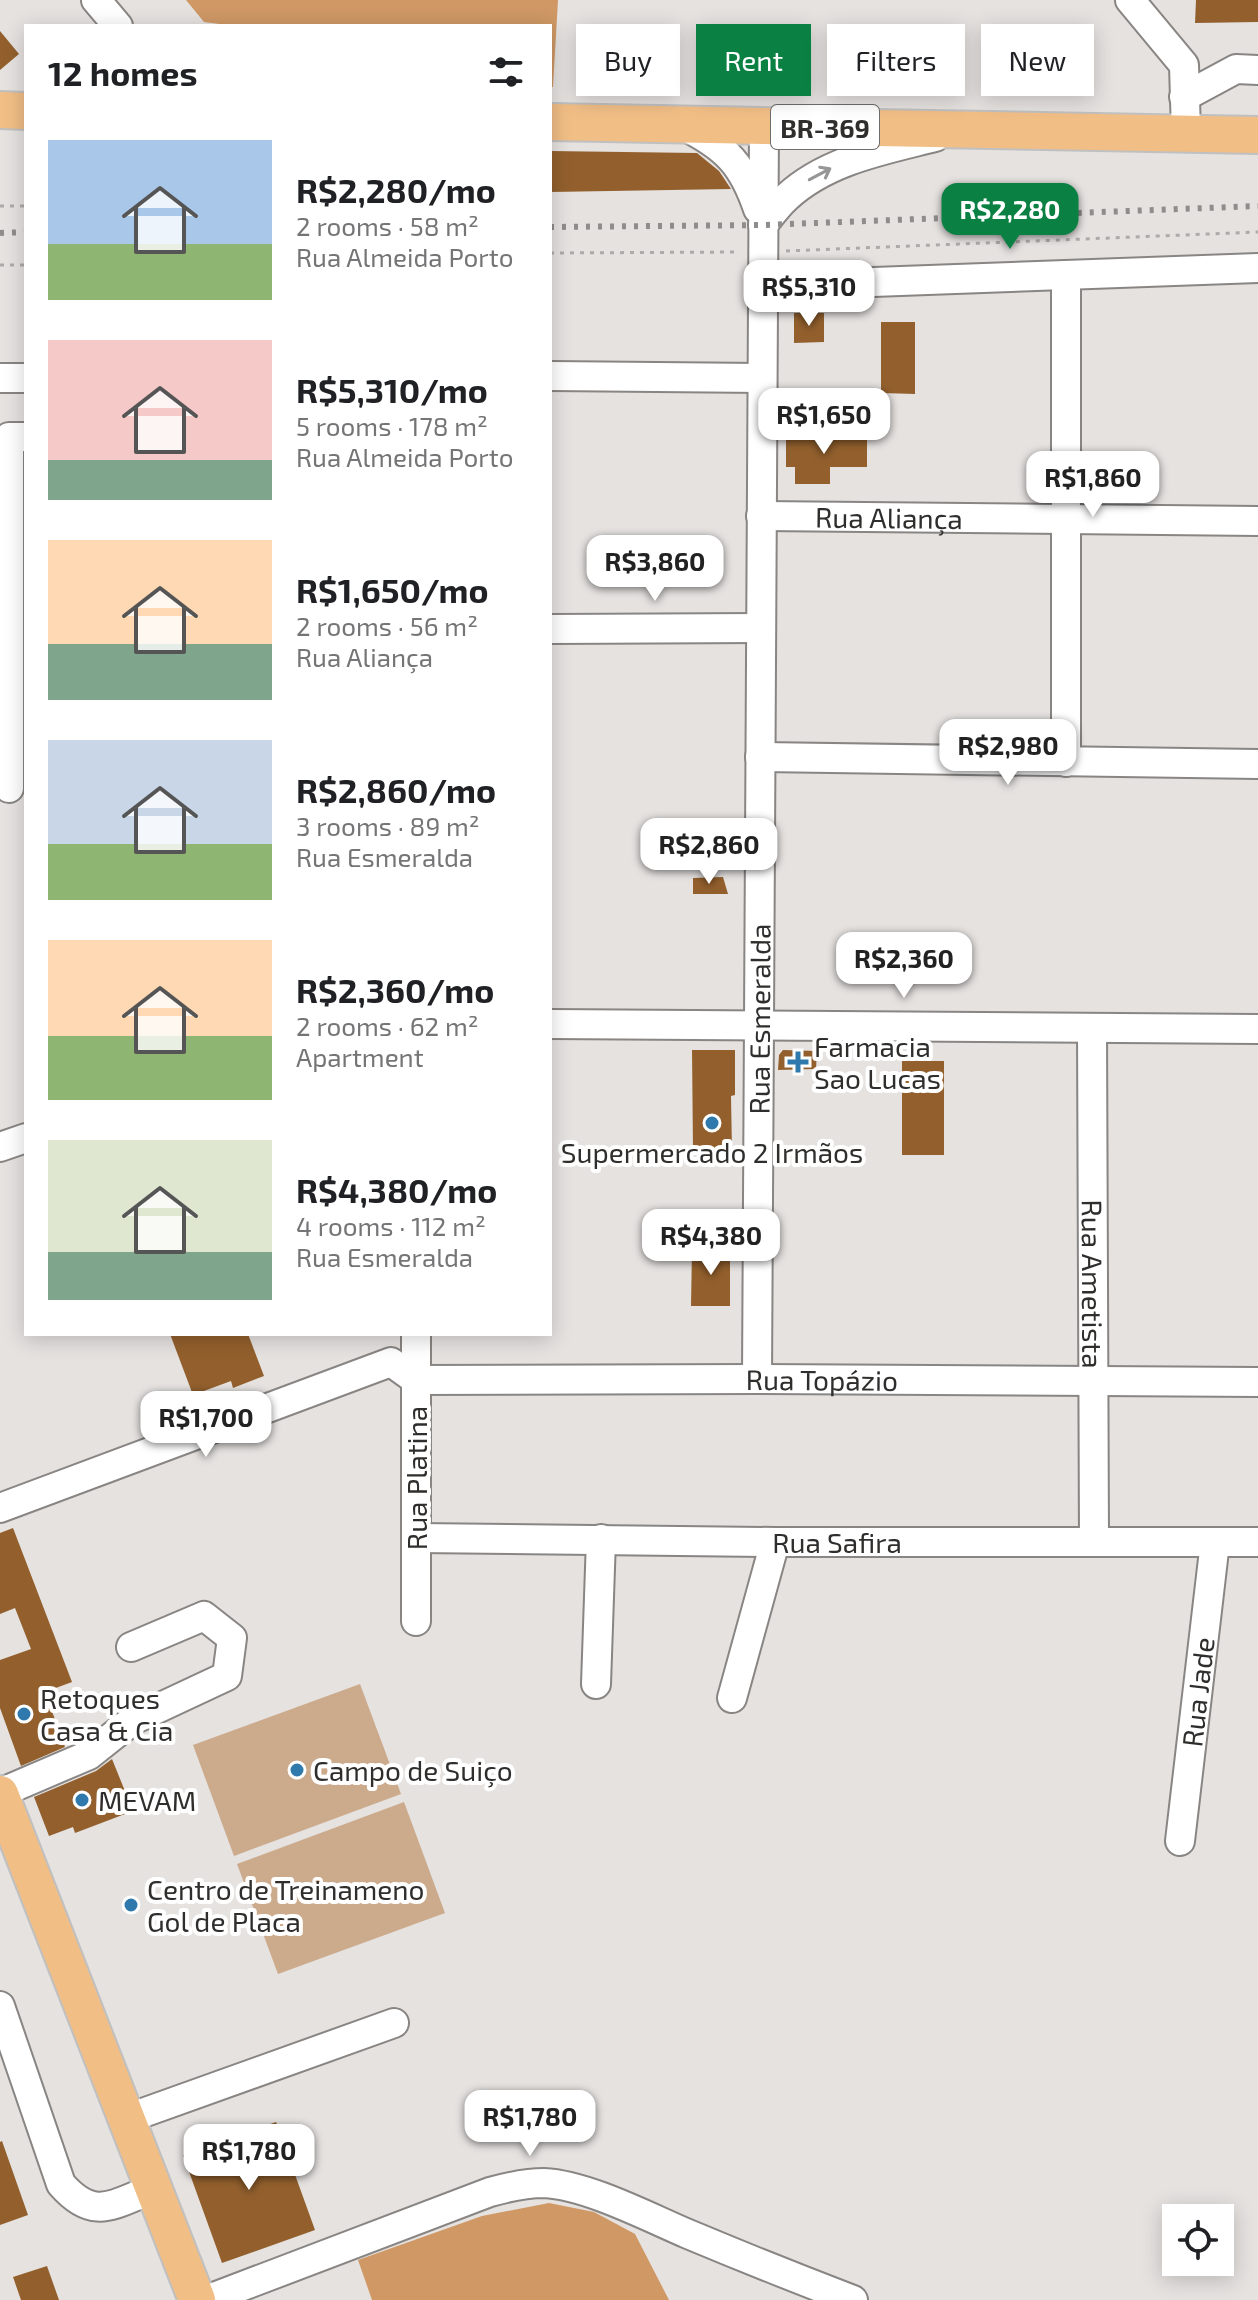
<!DOCTYPE html>
<html lang="en">
<head>
<meta charset="utf-8">
<style>
	body { margin:0; font-family:"Exo 2",sans-serif; background:#f6f6f6; color:#202124; height:100vh; display:flex; flex-direction:column; font-size:30px; white-space:nowrap }
	* { box-sizing:border-box; margin:0 }
	p { font-size:26px; color:#757577 }
	.icon { flex:none; width:44px; height:44px; fill:none; stroke:currentColor; stroke-width:2; stroke-linecap:round; stroke-linejoin:round }
	.map { position:relative; flex:1; overflow:hidden }
	.drawer { position:absolute; left:24px; top:24px; width:528px; height:1312px; display:flex; flex-direction:column; background:#fff; border-radius:0px; box-shadow:0 4px 20px #0003 }
	.drawer>* { flex:none }
	.top-card { position:absolute; left:576px; top:24px; width:562px; height:72px; display:flex; gap:16px }
	.fabs { position:absolute; left:1162px; top:2204px; display:grid; gap:16px }
	.fabs a { display:grid; place-items:center; width:72px; height:72px; border-radius:0px; background:#fff; box-shadow:0 4px 20px #0003; font-size:40px }
	.price { position:absolute; translate:-50% -68px; padding:0 18px; border-radius:16px; background:#fff; color:#222; font-size:26px; line-height:52px; filter:drop-shadow(0 2px 4px #0008) }
	.price::after { content:''; position:absolute; left:50%; top:48px; width:24px; height:18px; margin-left:-12px; background:inherit; clip-path:polygon(0 0,100% 0,50% 100%) }
	.price.selected { background:#0b8043; color:#fff }
	ul { padding:0; list-style:none }
	li { display:flex; align-items:center; gap:24px; height:200px; padding:0 24px }
	li span { display:grid; place-items:center; flex:none; width:224px; height:160px; border-radius:0px; color:#555 }
	li>.icon { margin-inline-start:auto }
	span .icon { width:96px; height:96px; fill:#fffc; stroke-width:1 }
	li b { font-size:34px }
	h2 { display:flex; justify-content:space-between; align-items:center; height:96px; padding:0 24px; font-size:34px }
	.chip { padding:0 28px; border-radius:0px; background:#fff; box-shadow:0 4px 20px #0003; font-size:28px; line-height:72px }
	.chip.selected { background:#0b8043; color:#fff }
	.map>svg:first-child { display:block }
	.green { fill:#ccaa8c }
	.forest { fill:#cf9865 }
	.building { fill:#93602d }
	.lines { fill:none; stroke-linecap:round; stroke-linejoin:round }
	.minor-casing { stroke:#888583; stroke-width:32 }
	.major-casing { stroke:#c1c0c0; stroke-width:40 }
	.path { stroke:#adaba9; stroke-width:3; stroke-dasharray:4 6; stroke-linecap:butt }
	.minor { stroke:#fff; stroke-width:28 }
	.major { stroke:#f1be86; stroke-width:36 }
	.rail { stroke:#8f8d8b; stroke-width:6; stroke-dasharray:4 8; stroke-linecap:butt }
	.oneway { stroke:#979696 }
	.poi-dot { fill:#2f79ac; stroke:#fff; stroke-width:3 }
	.labels { text-anchor:middle; dominant-baseline:central; stroke-width:8; stroke-linejoin:round; paint-order:stroke }
	.shield { fill:#fff; stroke:#6d6d6c; stroke-width:2 }
	.shield-label { font-size:26px; font-weight:bold; fill:#2f2e2d }
	.street-label { font-size:28px; fill:#2f2e2d; stroke:#fff }
	.poi-label { font-size:28px; fill:#2f2e2d; stroke:#fff; text-anchor:start }
</style>
</head>
<body>
<div class="map">
<svg width="1258" height="2300" viewBox="0 0 1258 2300">
	<rect width="100%" height="100%" fill="#e5e2e0"/>
	<!-- green -->
	<g class="green">
		<path d="M360,1684L401,1794L234,1856L193,1745Z"/>
		<path d="M404,1802L445,1913L278,1974L237,1864Z"/>
	</g>
	<!-- forest -->
	<g class="forest">
		<path d="M186,0H558L553,87H550V26H235L204,22Z"/>
		<path d="M549,2203L594,2212L635,2234L669,2300H372L358,2260L482,2216Z"/>
	</g>
	<!-- building -->
	<g class="building">
		<path d="M1196,0H1258V22L1195,23Z"/>
		<path d="M0,31L19,54L0,70Z"/>
		<path d="M550,151L697,153L719,171L731,189L550,192Z"/>
		<path d="M794,313H824V342L794,343Z"/>
		<path d="M881,322H915V394L881,393Z"/>
		<path d="M786,436H867V467H830V484H795V467H786Z"/>
		<path d="M723,877L728,894H693V878Z"/>
		<path d="M692,1050H735V1095L731,1096L732,1151H693Z"/>
		<path d="M783,1050L817,1051L816,1069L778,1070L779,1055Z"/>
		<rect x="902" y="1061" width="42" height="94"/>
		<path d="M730,1248V1306H691L692,1249Z"/>
		<path d="M170,1334H248L264,1376L233,1388L231,1381L193,1395Z"/>
		<path d="M13,1528L72,1682L45,1692L65,1747L21,1766L0,1708V1660L31,1649L15,1608L0,1614V1533Z"/>
		<path d="M112,1759L133,1811L75,1833L73,1827L49,1836L34,1797L96,1771Z"/>
		<path d="M276,2122L315,2230L222,2263L183,2155Z"/>
		<path d="M2,2141L28,2215L0,2225V2142Z"/>
		<path d="M47,2266L59,2300H21L13,2277Z"/>
	</g>
	<g class="lines">
		<!-- minor casing -->
		<g class="minor-casing">
			<g id="minor">
				<path d="M96,0L118,26"/>
				<path d="M1130,0L1184,65L1186,133"/>
				<path d="M1184,97L1236,69L1258,70"/>
				<path d="M686,127C727,148 743,165 758,209"/>
				<path d="M763,225C770,216 778,205 787,197C827,160 884,150 935,137"/>
				<path d="M763,286L1258,268"/>
				<path d="M550,376L762,378"/>
				<path d="M0,378H26"/>
				<path id="s1" d="M761,516L1258,521"/>
				<path d="M550,629L761,628"/>
				<path d="M760,757L1258,764"/>
				<path d="M1066,762V275"/>
				<path d="M9,788V437H26"/>
				<path d="M550,1024L1258,1029"/>
				<path id="s2" d="M1092,1028L1094,1541"/>
				<path d="M0,1147L26,1138"/>
				<path d="M416,1334V1621"/>
				<path id="s3" d="M757,1379L764,126"/>
				<path id="s4" d="M0,1508L391,1362L416,1380L757,1379L1258,1382"/>
				<path id="s5" d="M417,1538L775,1542H1258"/>
				<path d="M596,1684L601,1539"/>
				<path d="M732,1698L775,1542"/>
				<path d="M0,1793L89,1755L133,1720L227,1676L232,1638L204,1616L131,1647"/>
				<path id="s6" d="M1180,1841L1215,1542"/>
				<path d="M0,2006L61,2184C94,2222 113,2204 153,2189"/>
				<path d="M126,2119L394,2023"/>
				<path d="M206,2300L490,2192C508,2187 525,2183 544,2183C587,2185 648,2217 688,2234C743,2257 798,2279 853,2300"/>
			</g>
		</g>
		<!-- major casing -->
		<g class="major-casing">
			<g id="major">
				<path d="M0,110L26,111"/>
				<path d="M550,122L1258,135"/>
				<path d="M0,1794L197,2300"/>
			</g>
		</g>
		<!-- path -->
		<g class="path">
			<path d="M0,206H26"/>
			<path d="M786,251L1258,232"/>
			<path d="M550,253L738,252"/>
			<path d="M0,265H26"/>
		</g>
		<!-- minor -->
		<use href="#minor" class="minor"/>
		<!-- major -->
		<use href="#major" class="major"/>
		<!-- rail -->
		<g class="rail">
			<path d="M550,227L763,225L1258,206"/>
			<path d="M0,233L26,232"/>
		</g>
	</g>
	<!-- one-way arrows -->
	<defs><path id="oneway-shaft" d="M-6 0H5M1.5-3L5.5 0L1.5 3" fill="none" stroke-width="1.6" stroke-linecap="round" stroke-linejoin="round" transform="scale(2)"/></defs>
	<use class="oneway" href="#oneway-shaft" transform="translate(820 174) rotate(-28)"/>
	<!-- markers -->
	<g class="poi-dot">
		<path d="M794 1050h8v8h8v8h-8v8h-8v-8h-8v-8h8z"/>
		<circle cx="712" cy="1123" r="8"/>
		<circle cx="24" cy="1714" r="8"/>
		<circle cx="297" cy="1770" r="8"/>
		<circle cx="82" cy="1800" r="8"/>
		<circle cx="131" cy="1905" r="8"/>
	</g>
	<g class="labels">
		<!-- shield labels -->
		<rect class="shield" x="771" y="105" width="108" height="44" rx="6"/>
		<g class="shield-label">
			<text x="825" y="127">BR-369</text>
		</g>
		<!-- street labels -->
		<g class="street-label">
			<text stroke="none"><textPath href="#s1" startOffset="128">Rua Aliança</textPath></text>
			<text stroke="none"><textPath href="#s3" startOffset="360">Rua Esmeralda</textPath></text>
			<text stroke="none"><textPath href="#s2" startOffset="256">Rua Ametista</textPath></text>
			<text stroke="none"><textPath href="#s4" startOffset="854">Rua Topázio</textPath></text>
			<text transform="translate(416 1478) rotate(-90)">Rua Platina</text>
			<text stroke="none"><textPath href="#s5" startOffset="420">Rua Safira</textPath></text>
			<text stroke="none"><textPath href="#s6" startOffset="150">Rua Jade</textPath></text>
		</g>
		<!-- poi labels -->
		<g class="poi-label">
			<text x="814" y="1046">Farmacia<tspan x="814" dy="32">Sao Lucas</tspan></text>
			<text x="712" y="1152" text-anchor="middle">Supermercado 2 Irmãos</text>
			<text x="40" y="1698">Retoques<tspan x="40" dy="32">Casa &amp; Cia</tspan></text>
			<text x="313" y="1770">Campo de Suiço</text>
			<text x="98" y="1800">MEVAM</text>
			<text x="147" y="1889">Centro de Treinameno<tspan x="147" dy="32">Gol de Placa</tspan></text>
		</g>
	</g>
</svg>
<div class="fabs">
<a><svg class="icon" aria-label="locate" viewBox="0 0 24 24"><circle cx="12" cy="12" r="6"/><path d="M12 2v4M12 18v4M2 12h4M18 12h4"/></svg></a>
</div>
<b class="price selected" style="left:1010px;top:251px">R$2,280</b>
<b class="price" style="left:809px;top:328px">R$5,310</b>
<b class="price" style="left:824px;top:456px">R$1,650</b>
<b class="price" style="left:1093px;top:519px">R$1,860</b>
<b class="price" style="left:655px;top:603px">R$3,860</b>
<b class="price" style="left:1008px;top:787px">R$2,980</b>
<b class="price" style="left:709px;top:886px">R$2,860</b>
<b class="price" style="left:904px;top:1000px">R$2,360</b>
<b class="price" style="left:711px;top:1277px">R$4,380</b>
<b class="price" style="left:206px;top:1459px">R$1,700</b>
<b class="price" style="left:530px;top:2158px">R$1,780</b>
<b class="price" style="left:249px;top:2192px">R$1,780</b>
<div class="top-card">
<a class="chip">Buy</a>
<a class="chip selected">Rent</a>
<a class="chip">Filters</a>
<a class="chip">New</a>
</div>
<section class="drawer">
<h2>12 homes<svg class="icon" aria-label="filters" viewBox="0 0 24 24"><path d="M4 7h16M4 17h16"/><circle cx="9" cy="7" r="2"/><circle cx="15" cy="17" r="2"/></svg></h2>
<ul>
<li><span style="background:linear-gradient(#a9c7e8 65%,#8fb573 0)"><svg class="icon" aria-label="home" viewBox="0 0 24 24"><path d="M3 11l9-7 9 7M6 9v11h12V9"/></svg></span><div><b>R$2,280/mo</b><p>2 rooms · 58 m²</p><p>Rua Almeida Porto</p></div></li>
<li><span style="background:linear-gradient(#f6c9c9 75%,#7fa58c 0)"><svg class="icon" aria-label="home" viewBox="0 0 24 24"><path d="M3 11l9-7 9 7M6 9v11h12V9"/></svg></span><div><b>R$5,310/mo</b><p>5 rooms · 178 m²</p><p>Rua Almeida Porto</p></div></li>
<li><span style="background:linear-gradient(#ffd9b3 65%,#7fa58c 0)"><svg class="icon" aria-label="home" viewBox="0 0 24 24"><path d="M3 11l9-7 9 7M6 9v11h12V9"/></svg></span><div><b>R$1,650/mo</b><p>2 rooms · 56 m²</p><p>Rua Aliança</p></div></li>
<li><span style="background:linear-gradient(#c9d6e8 65%,#8fb573 0)"><svg class="icon" aria-label="home" viewBox="0 0 24 24"><path d="M3 11l9-7 9 7M6 9v11h12V9"/></svg></span><div><b>R$2,860/mo</b><p>3 rooms · 89 m²</p><p>Rua Esmeralda</p></div></li>
<li><span style="background:linear-gradient(#ffd9b3 60%,#8fb573 0)"><svg class="icon" aria-label="home" viewBox="0 0 24 24"><path d="M3 11l9-7 9 7M6 9v11h12V9"/></svg></span><div><b>R$2,360/mo</b><p>2 rooms · 62 m²</p><p>Apartment</p></div></li>
<li><span style="background:linear-gradient(#dfe7d0 70%,#7fa58c 0)"><svg class="icon" aria-label="home" viewBox="0 0 24 24"><path d="M3 11l9-7 9 7M6 9v11h12V9"/></svg></span><div><b>R$4,380/mo</b><p>4 rooms · 112 m²</p><p>Rua Esmeralda</p></div></li>
</ul>
</section>
</div>
</body>
</html>
